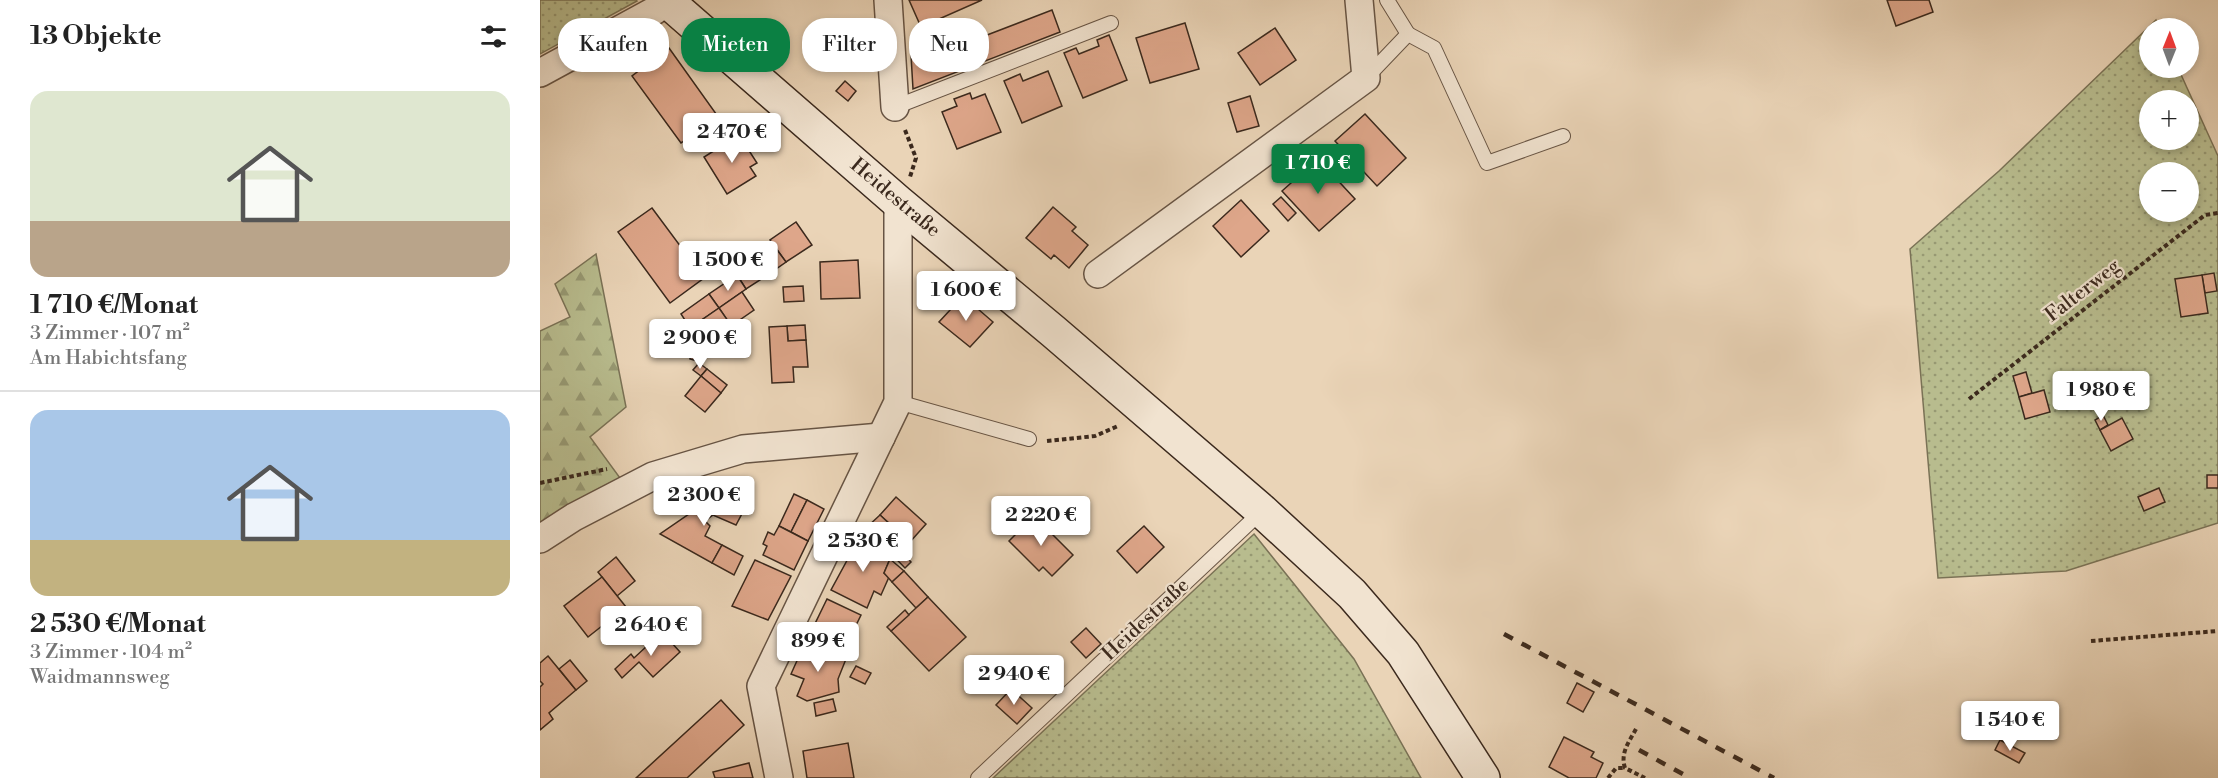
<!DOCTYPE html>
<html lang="de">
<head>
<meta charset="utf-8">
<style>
	body { margin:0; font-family:"Libre Bodoni",serif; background:#f6f6f6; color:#222; height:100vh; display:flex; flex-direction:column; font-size:22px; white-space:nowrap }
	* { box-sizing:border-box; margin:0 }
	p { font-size:20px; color:#767676 }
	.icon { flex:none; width:33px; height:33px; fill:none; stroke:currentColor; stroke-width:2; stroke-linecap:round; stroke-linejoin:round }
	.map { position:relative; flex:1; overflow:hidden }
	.side { display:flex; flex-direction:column; background:#fff; width:540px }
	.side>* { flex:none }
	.top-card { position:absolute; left:18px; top:18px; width:570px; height:54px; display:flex; gap:12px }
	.needle { width:39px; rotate:1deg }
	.controls { position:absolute; left:1599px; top:18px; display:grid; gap:12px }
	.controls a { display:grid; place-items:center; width:60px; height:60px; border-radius:50%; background:#fff; box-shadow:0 3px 9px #0003; font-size:30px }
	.price { position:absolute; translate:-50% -51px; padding:0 14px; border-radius:6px; background:#fff; color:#222; font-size:20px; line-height:39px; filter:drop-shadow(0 2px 3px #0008) }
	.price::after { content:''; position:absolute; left:50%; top:36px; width:18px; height:14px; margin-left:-9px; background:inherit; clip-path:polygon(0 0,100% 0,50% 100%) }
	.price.current { background:#0b8043; color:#fff }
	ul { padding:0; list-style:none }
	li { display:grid; align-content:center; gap:12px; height:318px; padding:0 30px }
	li+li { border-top:2px solid #e0e0e0 }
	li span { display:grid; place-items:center; height:186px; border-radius:18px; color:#555 }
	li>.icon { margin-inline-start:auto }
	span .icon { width:108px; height:108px; fill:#fffc; stroke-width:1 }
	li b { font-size:26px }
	h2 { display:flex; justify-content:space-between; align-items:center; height:72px; padding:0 30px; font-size:26px }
	.tag { padding:0 21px; border-radius:24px; background:#fff; box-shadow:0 3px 9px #0003; font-size:21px; line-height:54px }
	.tag.current { background:#0b8043; color:#fff }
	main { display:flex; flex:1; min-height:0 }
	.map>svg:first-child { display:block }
	.green { fill:url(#green-dots); stroke:#7a7256; stroke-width:1.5; fill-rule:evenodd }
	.forest { fill:url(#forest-firs); stroke:#7a7256; stroke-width:1.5 }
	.building { fill:#dea68a; stroke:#3b291d; stroke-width:1.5 }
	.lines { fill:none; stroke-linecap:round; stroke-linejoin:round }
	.lane-casing { stroke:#675444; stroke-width:16 }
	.street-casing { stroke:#675444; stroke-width:30 }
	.secondary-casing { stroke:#3b291d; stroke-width:36 }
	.path { stroke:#3b291d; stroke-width:4; stroke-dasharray:4.5 3; stroke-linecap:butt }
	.lane { stroke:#f1e3d0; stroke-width:14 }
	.street { stroke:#f1e3d0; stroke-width:27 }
	.secondary { stroke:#f1e3d0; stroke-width:33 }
	.rail { stroke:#3b291d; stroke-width:4.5; stroke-dasharray:10 10; stroke-linecap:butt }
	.labels { text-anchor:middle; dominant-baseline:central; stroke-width:4.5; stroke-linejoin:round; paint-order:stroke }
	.street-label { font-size:20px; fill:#3b291d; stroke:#f1e3d0 }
</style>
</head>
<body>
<main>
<section class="side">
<h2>13 Objekte<svg class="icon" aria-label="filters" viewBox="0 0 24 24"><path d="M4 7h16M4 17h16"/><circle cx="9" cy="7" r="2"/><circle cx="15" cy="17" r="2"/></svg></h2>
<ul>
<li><span style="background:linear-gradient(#dfe7d0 70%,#b9a48a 0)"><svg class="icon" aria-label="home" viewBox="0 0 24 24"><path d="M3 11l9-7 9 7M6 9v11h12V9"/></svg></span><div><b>1 710 €/Monat</b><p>3 Zimmer · 107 m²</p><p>Am Habichtsfang</p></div></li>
<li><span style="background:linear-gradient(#a9c7e8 70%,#c2b280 0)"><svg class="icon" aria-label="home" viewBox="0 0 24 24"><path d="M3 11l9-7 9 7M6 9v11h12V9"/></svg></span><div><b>2 530 €/Monat</b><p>3 Zimmer · 104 m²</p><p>Waidmannsweg</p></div></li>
</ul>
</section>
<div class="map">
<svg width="1678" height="778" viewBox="0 0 1678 778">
	<defs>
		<pattern id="green-dots" width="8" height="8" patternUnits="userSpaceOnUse" patternTransform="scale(1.5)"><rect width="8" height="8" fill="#b8bc8e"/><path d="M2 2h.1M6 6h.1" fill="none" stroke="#979973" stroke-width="1.8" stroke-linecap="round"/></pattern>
		<pattern id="forest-firs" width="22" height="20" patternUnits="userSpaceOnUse" patternTransform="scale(1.5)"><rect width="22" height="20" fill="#b8bc8e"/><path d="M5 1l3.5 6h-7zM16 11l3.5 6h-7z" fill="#979973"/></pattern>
	</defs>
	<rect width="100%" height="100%" fill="#ead4b7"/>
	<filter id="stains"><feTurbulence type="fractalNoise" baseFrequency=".00333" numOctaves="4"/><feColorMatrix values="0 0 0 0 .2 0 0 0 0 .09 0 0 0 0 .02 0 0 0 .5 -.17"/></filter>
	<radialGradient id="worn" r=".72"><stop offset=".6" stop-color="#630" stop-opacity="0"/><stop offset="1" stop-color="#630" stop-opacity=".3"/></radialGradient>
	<!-- green -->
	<g class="green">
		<path d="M0,0H96L97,1L0,54Z"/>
		<path d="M1616,20L1620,28H1610V68H1638L1678,156V523L1526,571L1398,578L1370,249L1459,171ZM1610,100H1648V140H1610ZM1610,172H1648V212H1610Z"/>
		<path d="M714,534L814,659L881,778H453Z"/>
	</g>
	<!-- forest -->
	<path class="forest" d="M56,254L86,407L50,437L80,478L0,529V331L30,317L15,284Z"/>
	<!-- building -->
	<g class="building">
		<path d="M369,0H442L381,27Z"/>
		<path d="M1347,0H1389L1393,12L1356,26Z"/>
		<path d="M512,10L520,32L373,89L371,55L418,37L421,45Z"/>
		<path d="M645,23L659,69L610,83L596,38Z"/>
		<path d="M735,28L756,60L720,85L698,53Z"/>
		<path d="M569,35L587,80L543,98L524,53L536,48L539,54L559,46L557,40Z"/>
		<path d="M129,48L179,118L141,143L92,76Z"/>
		<path d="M508,71L522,106L482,123L464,81L480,74L483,81Z"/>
		<path d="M305,81L316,91L308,101L296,91Z"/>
		<path d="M430,93L432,99L445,94L461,132L417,149L402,112L417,106L414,99Z"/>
		<path d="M710,96L719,126L697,132L688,103Z"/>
		<path d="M825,114L866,158L837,186L795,141Z"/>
		<path d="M199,135L217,163L210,167L216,176L187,194L164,157Z"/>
		<path d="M778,159L815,199L779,231L742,191Z"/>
		<path d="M741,197L756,213L748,221L733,204Z"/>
		<path d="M701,200L729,231L701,257L673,226Z"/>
		<path d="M513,207L536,227L532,231L548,245L529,268L514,255L511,259L486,238Z"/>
		<path d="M112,208L164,278L130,303L78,232Z"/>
		<path d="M256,222L272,245L246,262L230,240Z"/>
		<path d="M232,243L246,262L226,276L212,257Z"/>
		<path d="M187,246L192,253L171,269L166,262Z"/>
		<path d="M318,260L320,298L281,299L280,262Z"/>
		<path d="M216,262L226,276L206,289L197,275Z"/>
		<path d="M1674,273L1677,291L1665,293L1662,275Z"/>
		<path d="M197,275L206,289L179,308L169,294Z"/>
		<path d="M1662,275L1668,313L1641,317L1635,279Z"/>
		<path d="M263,286L264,301L244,302L243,287Z"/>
		<path d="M202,292L214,310L191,326L179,308Z"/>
		<path d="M169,294L179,308L150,328L141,314Z"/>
		<path d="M423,296L453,322L430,347L399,322Z"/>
		<path d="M179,308L193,328L164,348L150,328Z"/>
		<path d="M265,325L266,340L248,341L247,326Z"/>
		<path d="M247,326L248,341L266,340L268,367H253L254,382L232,383L229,327Z"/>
		<path d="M150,328L164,348L161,362L150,359Z"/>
		<path d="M159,363L167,369L161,376L153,370Z"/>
		<path d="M167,369L187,385L181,393L161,376Z"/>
		<path d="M1486,372L1492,393L1479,397L1473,376Z"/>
		<path d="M161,376L181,393L165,412L145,396Z"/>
		<path d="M1504,390L1510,412L1485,419L1479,397Z"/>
		<path d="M1563,415L1568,425L1560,430L1555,420Z"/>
		<path d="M1582,418L1593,439L1571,451L1560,430Z"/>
		<rect x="1667" y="475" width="11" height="13"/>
		<path d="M1619,488L1625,502L1604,511L1598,497Z"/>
		<path d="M178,494L205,508L196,525L173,515L165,521L170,526L165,536L182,545L172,563L120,534Z"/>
		<path d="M254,494L267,500L251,532L239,526Z"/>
		<path d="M356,497L386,524L370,542L340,515Z"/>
		<path d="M267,500L284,509L268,541L251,532Z"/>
		<path d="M340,515L354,528L346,536L371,562L365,568L326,528Z"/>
		<path d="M494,516L533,555L512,576L503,567L499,571L469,541Z"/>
		<path d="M239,526L268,541L254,570L223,555L227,546L223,544L228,532L234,535Z"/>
		<path d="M604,526L624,547L597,573L577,551Z"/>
		<path d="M323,531L350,559L344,573L349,577L341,595L334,591L327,608L291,590Z"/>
		<path d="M182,545L203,556L194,575L172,563Z"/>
		<path d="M76,557L95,581L77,596L58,572Z"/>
		<path d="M350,559L364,571L352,582L344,573Z"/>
		<path d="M215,560L251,576L228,620L192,606Z"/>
		<path d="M364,571L388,597L376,608L352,582Z"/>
		<path d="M62,577L86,607L48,637L24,606Z"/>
		<path d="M388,597L426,637L389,671L351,631Z"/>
		<path d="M287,599L321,615L303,652L269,636Z"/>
		<path d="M365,610L369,615L351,631L347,627Z"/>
		<path d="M546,628L561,644L546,658L531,642Z"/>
		<path d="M122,632L140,652L113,677L99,662L82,678L75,669L91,654L94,658Z"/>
		<path d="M265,643L306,659L298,679L299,692L267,701L257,696L264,679L251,674Z"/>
		<path d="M8,656L36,690L9,713L13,719L0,730V687L3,684L0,681V663Z"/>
		<path d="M30,660L47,681L36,690L19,669Z"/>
		<path d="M316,666L331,673L325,684L310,677Z"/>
		<path d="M1037,683L1054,692L1043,712L1027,703Z"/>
		<path d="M471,689L492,708L477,724L456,705Z"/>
		<path d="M293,699L296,711L276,716L274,703Z"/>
		<path d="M181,700L204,725L147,778H96Z"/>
		<path d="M1024,737L1054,752L1051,757L1063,763L1056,778H1029L1009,767Z"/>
		<path d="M1460,740L1485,753L1479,763L1455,750Z"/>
		<path d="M308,743L314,778H267L263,751Z"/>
		<path d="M209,763L213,778H175L173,772Z"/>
	</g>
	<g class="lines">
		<!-- lane casing -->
		<g class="lane-casing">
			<g id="lane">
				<path d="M847,0L868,34"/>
				<path d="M826,78L868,34L894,48L947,163L1023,136"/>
				<path d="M355,107L571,23"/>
				<path d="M358,402L489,439"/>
				<path d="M438,778L722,511"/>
			</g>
		</g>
		<!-- street casing -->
		<g class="street-casing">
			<g id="street">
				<path d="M348,0L355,107"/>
				<path d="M0,73L114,11L127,1"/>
				<path d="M558,274L826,78L819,0"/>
				<path d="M0,539L34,517L113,476L203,449L341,437"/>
				<path d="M239,778L221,686L358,402V202"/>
			</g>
		</g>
		<!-- secondary casing -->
		<g class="secondary-casing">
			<path id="secondary" d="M126,0L358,202L514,332L722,511L812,594L863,653L943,778"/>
		</g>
		<!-- path -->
		<g class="path">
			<path d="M365,130L376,158L370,177"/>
			<path d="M1429,399L1665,215L1678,213"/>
			<path d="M507,441L555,436L578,426"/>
			<path d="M0,483L67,469"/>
			<path d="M1551,641L1678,631"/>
			<path d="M1096,729C1089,742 1080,753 1085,768L1105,778"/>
			<path d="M1068,778L1076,768H1085"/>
		</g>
		<!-- lane -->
		<use href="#lane" class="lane"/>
		<!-- street -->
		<use href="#street" class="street"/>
		<!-- secondary -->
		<use href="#secondary" class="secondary"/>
		<!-- rail -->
		<g class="rail">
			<path d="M964,634L1234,778"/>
			<path d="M1099,750L1150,778"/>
		</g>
	</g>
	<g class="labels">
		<!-- street labels -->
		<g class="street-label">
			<text transform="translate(355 198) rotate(40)">Heidestraße</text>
			<text transform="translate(1543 291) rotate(-38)">Falterweg</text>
			<text transform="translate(606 620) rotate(-43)">Heidestraße</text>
		</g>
	</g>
	<rect width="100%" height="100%" filter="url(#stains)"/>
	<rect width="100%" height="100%" fill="url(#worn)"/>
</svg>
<div class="controls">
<a><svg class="needle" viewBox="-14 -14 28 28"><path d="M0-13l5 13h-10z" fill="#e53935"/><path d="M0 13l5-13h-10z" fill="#767676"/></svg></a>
<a>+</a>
<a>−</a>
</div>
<b class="price" style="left:192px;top:164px">2 470 €</b>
<b class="price current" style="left:778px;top:195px">1 710 €</b>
<b class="price" style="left:188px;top:292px">1 500 €</b>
<b class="price" style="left:426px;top:322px">1 600 €</b>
<b class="price" style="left:160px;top:370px">2 900 €</b>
<b class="price" style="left:1561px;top:422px">1 980 €</b>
<b class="price" style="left:164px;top:527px">2 300 €</b>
<b class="price" style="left:501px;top:547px">2 220 €</b>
<b class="price" style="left:323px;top:573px">2 530 €</b>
<b class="price" style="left:111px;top:657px">2 640 €</b>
<b class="price" style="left:278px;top:673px">899 €</b>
<b class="price" style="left:474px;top:706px">2 940 €</b>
<b class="price" style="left:1470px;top:752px">1 540 €</b>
<div class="top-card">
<a class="tag">Kaufen</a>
<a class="tag current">Mieten</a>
<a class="tag">Filter</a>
<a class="tag">Neu</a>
</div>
</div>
</main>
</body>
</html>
